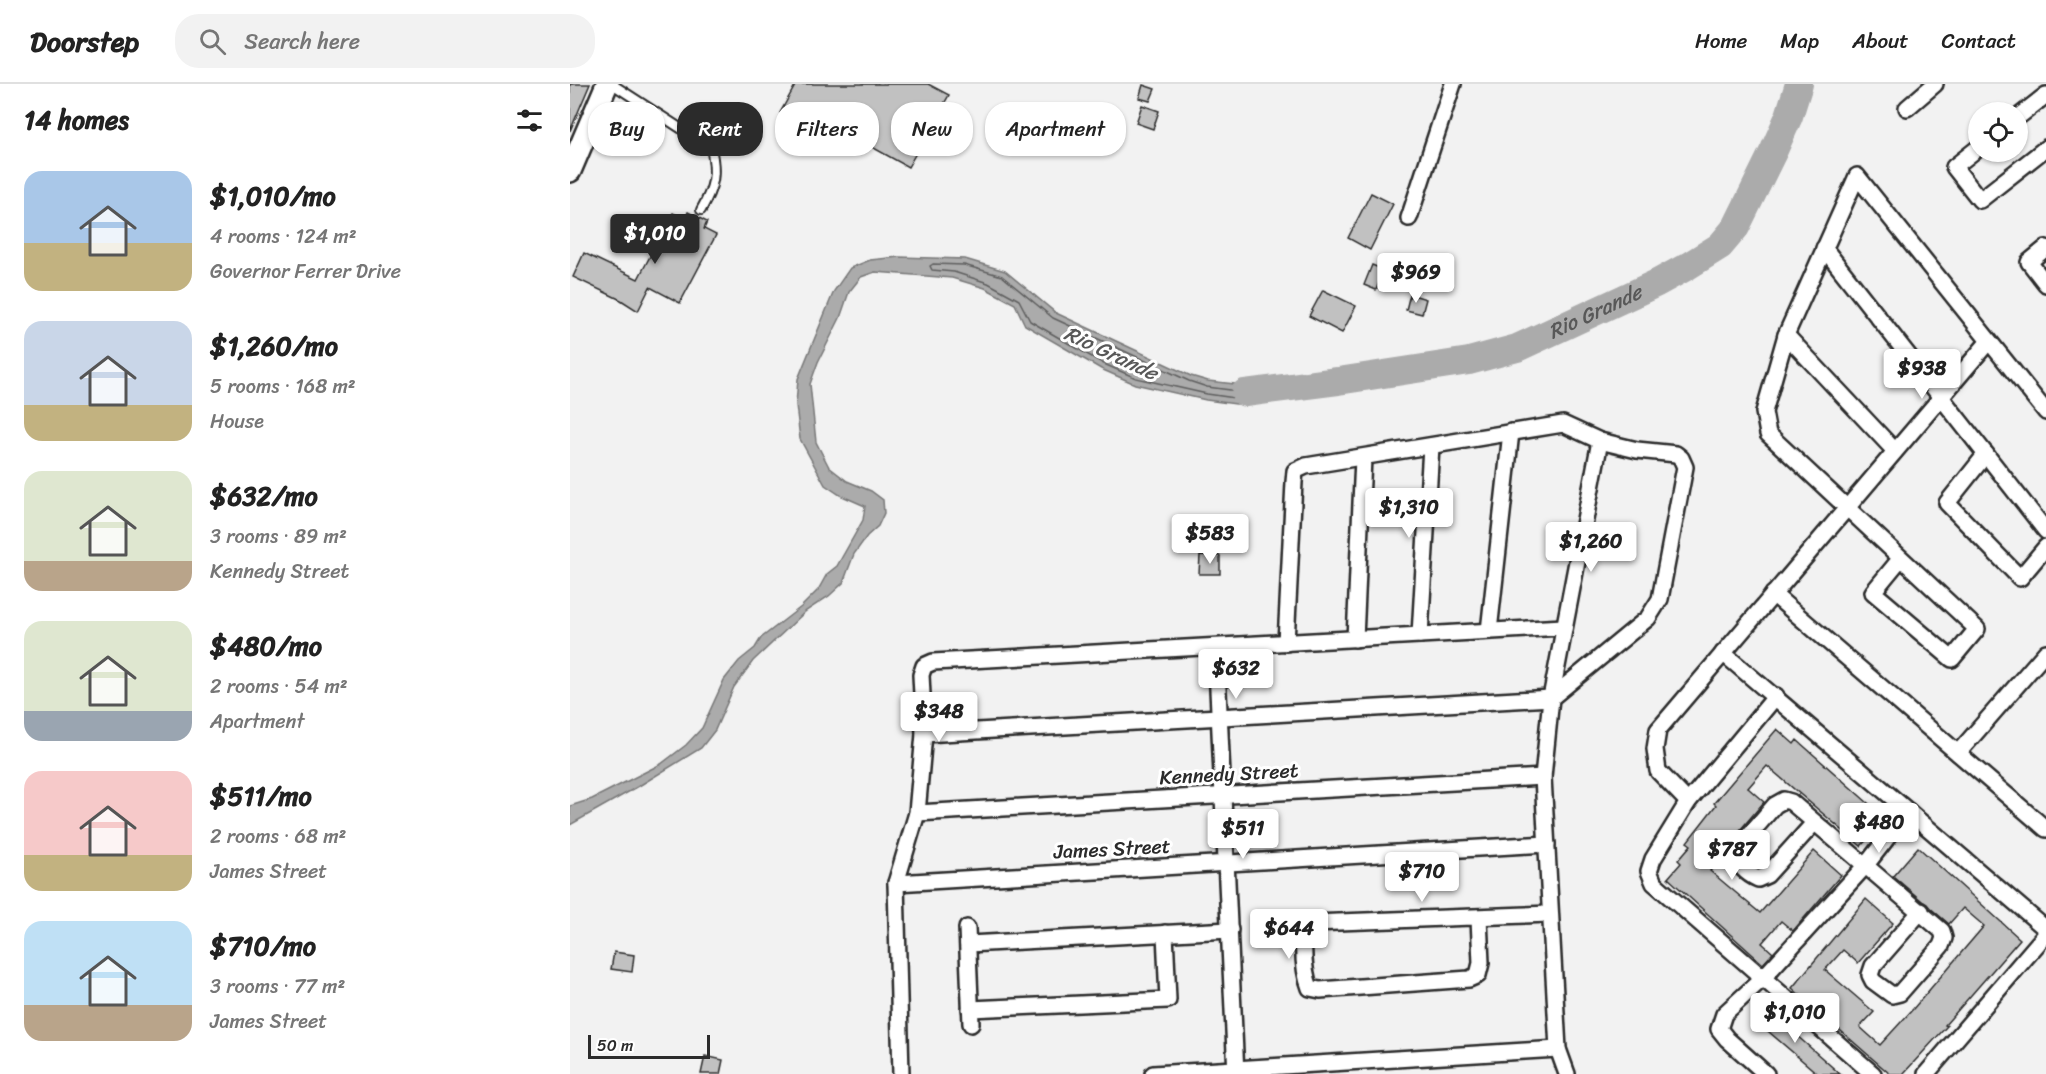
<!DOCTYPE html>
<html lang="en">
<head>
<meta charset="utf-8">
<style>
	body { margin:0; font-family:Sriracha,sans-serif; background:#f2f2f2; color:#222; height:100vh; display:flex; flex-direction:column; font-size:22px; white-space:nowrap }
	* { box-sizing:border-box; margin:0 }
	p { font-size:20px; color:#767676 }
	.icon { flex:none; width:33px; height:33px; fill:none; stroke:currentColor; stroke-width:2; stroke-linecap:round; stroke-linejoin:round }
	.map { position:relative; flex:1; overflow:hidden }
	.panel { display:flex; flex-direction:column; background:#fff; width:570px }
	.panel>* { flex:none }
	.banner { position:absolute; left:18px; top:18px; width:570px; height:54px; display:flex; gap:12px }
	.controls { position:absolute; left:1398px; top:18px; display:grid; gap:12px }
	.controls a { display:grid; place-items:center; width:60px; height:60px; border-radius:50%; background:#fff; box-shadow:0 2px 4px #0004; font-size:30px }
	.scale { position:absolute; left:18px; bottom:15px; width:122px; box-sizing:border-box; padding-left:6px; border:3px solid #2b2b2b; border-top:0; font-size:16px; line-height:21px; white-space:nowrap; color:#2b2b2b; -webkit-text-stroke:4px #fff; paint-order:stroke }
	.price { position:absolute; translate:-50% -51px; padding:0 14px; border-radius:6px; background:#fff; color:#222; font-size:20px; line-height:39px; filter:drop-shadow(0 2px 3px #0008) }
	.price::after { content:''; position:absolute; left:50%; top:36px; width:18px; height:14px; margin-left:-9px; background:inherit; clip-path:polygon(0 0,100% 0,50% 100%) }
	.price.active { background:#2b2b2b; color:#fff }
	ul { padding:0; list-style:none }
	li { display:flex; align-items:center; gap:18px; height:150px; padding:0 24px }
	li span { display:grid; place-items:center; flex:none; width:168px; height:120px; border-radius:18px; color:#555 }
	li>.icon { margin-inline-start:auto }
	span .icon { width:72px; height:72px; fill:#fffc; stroke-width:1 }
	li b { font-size:26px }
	h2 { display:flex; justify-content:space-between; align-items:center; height:72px; padding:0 24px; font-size:26px }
	.tag { padding:0 21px; border-radius:24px; background:#fff; box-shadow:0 2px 4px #0004; font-size:21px; line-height:54px }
	.tag.active { background:#2b2b2b; color:#fff }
	header { display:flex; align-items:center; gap:36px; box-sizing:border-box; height:84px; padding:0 30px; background:#fff; border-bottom:2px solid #e0e0e0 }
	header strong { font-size:28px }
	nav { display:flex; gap:33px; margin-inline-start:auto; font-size:21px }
	.search { width:420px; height:54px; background:#f2f2f2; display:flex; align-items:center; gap:15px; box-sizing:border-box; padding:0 21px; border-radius:24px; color:#767676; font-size:22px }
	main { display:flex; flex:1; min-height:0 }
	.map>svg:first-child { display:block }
	.water { fill:#ababab; stroke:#787878; stroke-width:1.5 }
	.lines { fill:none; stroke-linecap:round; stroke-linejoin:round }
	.shore { stroke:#5e5e5e; stroke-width:1.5 }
	.river { stroke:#ababab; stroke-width:28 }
	.building { fill:#c1c1c1; stroke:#2b2b2b; stroke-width:1.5 }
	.service-casing { stroke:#2b2b2b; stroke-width:12 }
	.minor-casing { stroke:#2b2b2b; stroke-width:20 }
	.secondary-casing { stroke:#2b2b2b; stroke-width:26 }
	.service { stroke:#fff; stroke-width:8 }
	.minor { stroke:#fff; stroke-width:15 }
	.secondary { stroke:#fff; stroke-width:21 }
	.labels { text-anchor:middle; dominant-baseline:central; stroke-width:6; stroke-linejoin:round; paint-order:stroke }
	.street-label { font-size:20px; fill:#2b2b2b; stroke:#fff }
	.water-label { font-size:21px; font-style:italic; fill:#585858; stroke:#fff }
</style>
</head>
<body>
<header>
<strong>Doorstep</strong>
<div class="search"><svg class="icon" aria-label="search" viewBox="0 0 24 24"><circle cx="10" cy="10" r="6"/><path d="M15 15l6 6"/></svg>Search here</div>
<nav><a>Home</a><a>Map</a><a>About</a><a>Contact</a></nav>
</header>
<main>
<section class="panel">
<h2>14 homes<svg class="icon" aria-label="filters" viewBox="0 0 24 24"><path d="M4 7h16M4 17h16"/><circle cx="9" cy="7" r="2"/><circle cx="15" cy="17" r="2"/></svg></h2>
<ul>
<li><span style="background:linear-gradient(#a9c7e8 60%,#c2b280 0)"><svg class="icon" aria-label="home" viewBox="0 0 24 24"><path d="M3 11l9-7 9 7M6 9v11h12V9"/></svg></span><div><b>$1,010/mo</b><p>4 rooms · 124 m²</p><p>Governor Ferrer Drive</p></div></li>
<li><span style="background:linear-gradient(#c9d6e8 70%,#c2b280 0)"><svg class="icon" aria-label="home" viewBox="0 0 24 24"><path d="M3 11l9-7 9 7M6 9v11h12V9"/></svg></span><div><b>$1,260/mo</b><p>5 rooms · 168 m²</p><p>House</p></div></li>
<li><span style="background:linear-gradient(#dfe7d0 75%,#b9a48a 0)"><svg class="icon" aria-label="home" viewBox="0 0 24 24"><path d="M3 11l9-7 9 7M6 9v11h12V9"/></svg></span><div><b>$632/mo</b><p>3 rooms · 89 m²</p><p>Kennedy Street</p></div></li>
<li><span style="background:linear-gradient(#dfe7d0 75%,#9aa5b1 0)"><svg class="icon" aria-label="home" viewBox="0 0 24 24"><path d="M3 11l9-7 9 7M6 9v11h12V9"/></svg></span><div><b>$480/mo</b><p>2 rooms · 54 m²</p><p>Apartment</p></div></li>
<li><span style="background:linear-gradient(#f6c9c9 70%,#c2b280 0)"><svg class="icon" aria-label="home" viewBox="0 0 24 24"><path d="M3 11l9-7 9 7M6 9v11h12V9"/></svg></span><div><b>$511/mo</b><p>2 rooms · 68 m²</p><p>James Street</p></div></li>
<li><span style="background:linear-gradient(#bfe0f5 70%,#b9a48a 0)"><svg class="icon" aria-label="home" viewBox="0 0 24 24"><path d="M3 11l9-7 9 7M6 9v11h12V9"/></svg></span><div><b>$710/mo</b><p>3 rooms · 77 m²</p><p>James Street</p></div></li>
</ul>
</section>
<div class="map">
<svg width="1476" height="990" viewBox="0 0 1476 990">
	<rect width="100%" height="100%" fill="#f2f2f2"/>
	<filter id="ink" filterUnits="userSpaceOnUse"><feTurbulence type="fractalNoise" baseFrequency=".0167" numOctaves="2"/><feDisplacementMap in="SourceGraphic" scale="12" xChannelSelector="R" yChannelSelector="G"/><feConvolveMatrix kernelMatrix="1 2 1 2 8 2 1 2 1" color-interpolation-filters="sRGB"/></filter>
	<g filter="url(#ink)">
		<!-- water -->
		<path class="water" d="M329,173L395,175L435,187L486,229L621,292L638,297L674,301L713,294V316L666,320L636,316L565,300L531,285L455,241L445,220L415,204L382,194L305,188L291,193L279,208L270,234L248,278L240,300L246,358L259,383L277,397L301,407L313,416L314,429L308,442L297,452L284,470L273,499L259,512L236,527L183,577L164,603L145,646L131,664L69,702L0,741V722L22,715L91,680L116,661L132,644L154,596L169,577L185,564L191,554L231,523L248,506L257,490L267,482L293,436L295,422L270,411L255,401L230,355L226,321L228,295L264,207L280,184L300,176Z"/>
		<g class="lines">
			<!-- shore -->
			<path class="shore" d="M363,180L394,181L432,192L483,234L619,297L637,303L676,308L705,302L707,303V308L665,314L637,310L566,294L534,280L460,237L449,216L418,199L384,188L362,186L360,182Z"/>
			<!-- river -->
			<path class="river" id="s1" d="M675,309L768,297L899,277L947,264L1087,199L1118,182L1150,162L1166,143L1204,66L1219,32L1229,0"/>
		</g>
		<!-- building -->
		<g class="building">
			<path d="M0,0H20L0,47Z"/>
			<path d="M226,0H358L379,11L338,83L284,53L276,66L210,29Z"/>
			<path d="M573,1L585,5L580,17L569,14Z"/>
			<path d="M572,21L589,27L583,45L566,39Z"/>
			<path d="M801,109L823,120L800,166L778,154Z"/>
			<path d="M118,128L137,138L134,145L146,151L110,219L80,203L68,227L51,216L3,193L14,169L68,195L103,129L115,135Z"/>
			<path d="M802,181L814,186L806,206L794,201Z"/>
			<path d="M753,206L786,222L772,249L739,232Z"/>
			<path d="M840,210L856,215L852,230L836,226Z"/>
			<path d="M630,471L650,472V490H629Z"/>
			<path d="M1207,645L1224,660L1227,656L1316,735L1291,762L1197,682L1178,704L1194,718L1165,752L1155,769L1140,787L1190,829L1244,767L1271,791L1223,847L1211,837L1192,859L1203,869L1193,880L1098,794L1111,779L1108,776L1121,761L1117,758L1146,721L1144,719Z"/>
			<path d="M1348,763L1450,855L1375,941L1377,942L1333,990H1320L1222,904L1296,815L1323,839L1288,879L1273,866L1255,886L1304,928L1290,943L1310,961L1343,925L1414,842L1393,824L1379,840L1323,792Z"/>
			<path d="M44,868L64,871L62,888L41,885Z"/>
			<path d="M1195,925L1225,950L1270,990H1248L1185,936Z"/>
			<path d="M135,972L153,976L150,990H131Z"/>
		</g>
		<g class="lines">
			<!-- service casing -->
			<g class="service-casing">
				<path id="service" d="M42,0L141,64C147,90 144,103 131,126"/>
			</g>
			<!-- minor casing -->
			<g class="minor-casing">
				<g id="minor">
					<path d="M1337,24L1365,0"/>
					<path d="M1448,33L1476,11"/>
					<path d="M1408,64L1384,83L1410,116L1476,64"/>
					<path d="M839,134L883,0"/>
					<path d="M1254,164L1476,447"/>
					<path d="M1476,164L1459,178L1476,200"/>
					<path d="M1216,251L1325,367"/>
					<path d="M1416,370L1377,419L1450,494L1476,463"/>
					<path d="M1331,474L1303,508L1382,575L1407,545L1198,350L1194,328L1216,251L1287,92L1476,328"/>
					<path d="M1203,510L1476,745"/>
					<path d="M919,547L941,348"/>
					<path d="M850,551L861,362"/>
					<path d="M785,555L793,374"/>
					<path d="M646,563L666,990"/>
					<path d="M1153,569L1476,845"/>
					<path d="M1206,612L1118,718L1083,775L1079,787L1084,799L1303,990"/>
					<path d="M354,650L981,614L1078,534L1090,515L1115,383L1111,374L1106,370L1067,366L1030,357L993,340L736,382L725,387L724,398L716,559"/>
					<path d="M1388,669L1476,568"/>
					<path d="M1118,718L1088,687L1085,665L1088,646L1419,257"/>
					<path d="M347,729L973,693"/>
					<path d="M1244,739L1197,791L1188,795C1177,790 1169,783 1165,771L1169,763L1205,721L1214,716L1221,718L1372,847L1374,854L1371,862L1330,909L1322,911L1303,897L1300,891L1303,882L1351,827"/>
					<path d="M326,799L977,760"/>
					<path d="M909,834L911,879L908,891L899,895L750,906L740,904C733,886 733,862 735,844L742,839L980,830"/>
					<path d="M397,844L401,940"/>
					<path d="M398,860L660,846"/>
					<path d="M400,925L598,916L595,849"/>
					<path d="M331,990L326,799L347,729L354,650L351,591L354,582L363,578L994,543"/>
					<path d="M583,990L988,965"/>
					<path d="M997,990L988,965L973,693L981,614L1030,357"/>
					<path d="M1196,990L1157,955L1149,945L1154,930L1193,894L1296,781L1338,727"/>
					<path d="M1356,990L1476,850"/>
				</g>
			</g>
			<!-- secondary casing -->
			<g class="secondary-casing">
				<path id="secondary" d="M0,87L37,0"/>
			</g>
			<!-- service -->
			<use href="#service" class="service"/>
			<!-- minor -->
			<use href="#minor" class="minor"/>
			<!-- secondary -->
			<use href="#secondary" class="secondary"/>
		</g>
	</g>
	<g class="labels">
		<!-- street labels -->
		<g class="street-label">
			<text transform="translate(659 690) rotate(-3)">Kennedy Street</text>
			<text transform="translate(542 765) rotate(-3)">James Street</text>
		</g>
		<!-- water labels -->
		<g class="water-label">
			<text stroke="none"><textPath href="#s1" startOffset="362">Rio Grande</textPath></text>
			<text transform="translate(541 269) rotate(25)">Rio Grande</text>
		</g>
	</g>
</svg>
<div class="controls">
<a><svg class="icon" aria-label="locate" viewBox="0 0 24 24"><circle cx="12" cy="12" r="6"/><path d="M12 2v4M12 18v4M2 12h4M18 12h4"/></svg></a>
</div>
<div class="scale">50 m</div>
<b class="price active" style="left:85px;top:181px">$1,010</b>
<b class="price" style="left:846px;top:220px">$969</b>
<b class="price" style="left:1352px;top:316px">$938</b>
<b class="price" style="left:839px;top:455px">$1,310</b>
<b class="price" style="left:640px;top:481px">$583</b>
<b class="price" style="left:1021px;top:489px">$1,260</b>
<b class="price" style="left:666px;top:616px">$632</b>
<b class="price" style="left:369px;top:659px">$348</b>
<b class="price" style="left:1309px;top:770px">$480</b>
<b class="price" style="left:673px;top:776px">$511</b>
<b class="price" style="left:1162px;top:797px">$787</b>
<b class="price" style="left:852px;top:819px">$710</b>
<b class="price" style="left:719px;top:876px">$644</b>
<b class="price" style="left:1225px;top:960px">$1,010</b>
<div class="banner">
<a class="tag">Buy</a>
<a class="tag active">Rent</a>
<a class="tag">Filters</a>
<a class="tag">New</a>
<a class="tag">Apartment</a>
</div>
</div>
</main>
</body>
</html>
